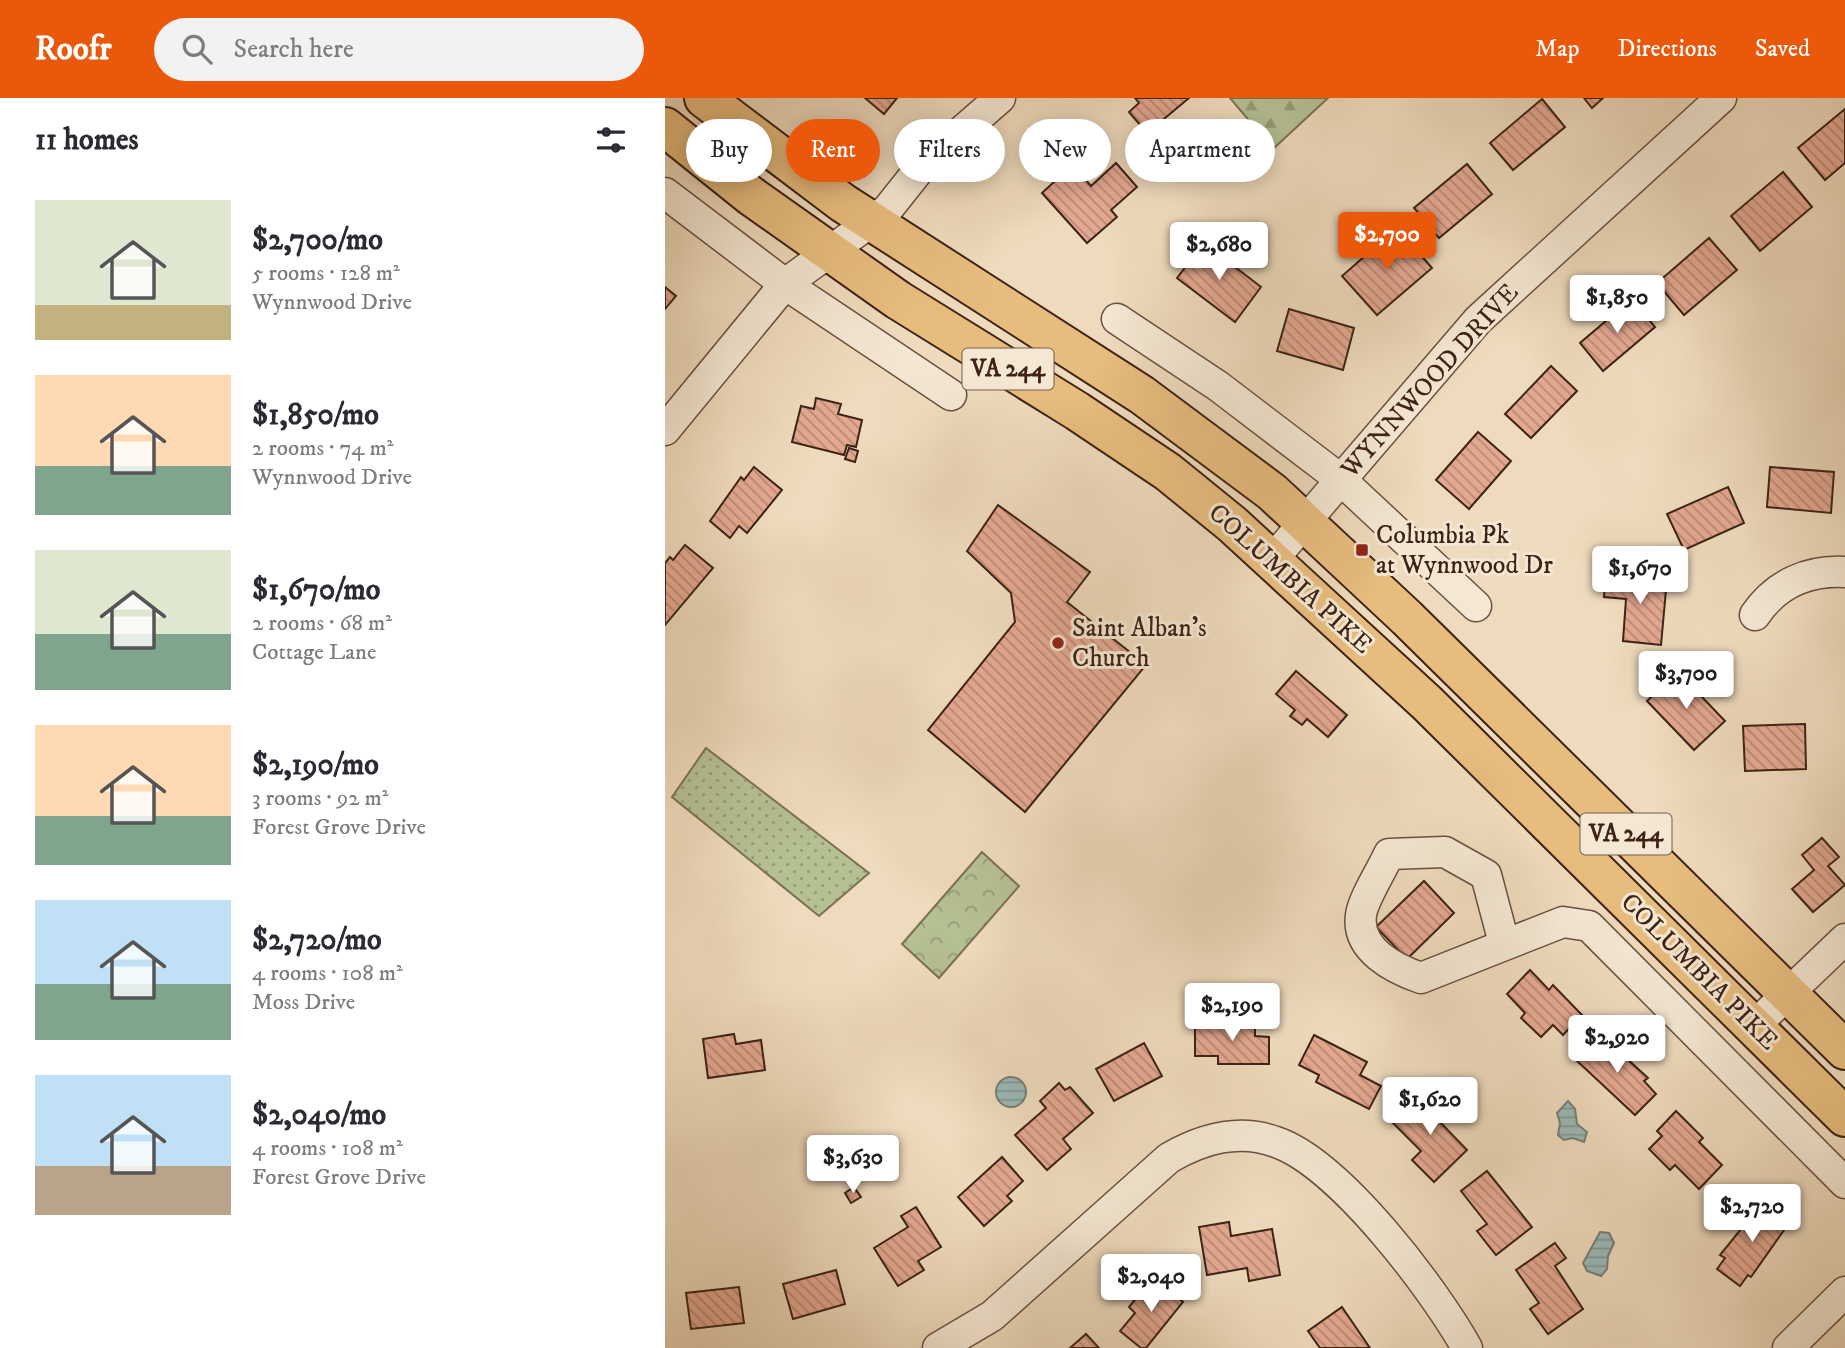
<!DOCTYPE html>
<html lang="en">
<head>
<meta charset="utf-8">
<style>
	body { margin:0; font-family:"IM FELL DW Pica",serif; background:#f2f2f3; color:#2b2b33; height:100vh; display:flex; flex-direction:column; font-size:26px; white-space:nowrap }
	* { box-sizing:border-box; margin:0 }
	p { font-size:23px; color:#7c7c81 }
	.icon { flex:none; width:38px; height:38px; fill:none; stroke:currentColor; stroke-width:2; stroke-linecap:round; stroke-linejoin:round }
	.map { position:relative; flex:1; overflow:hidden }
	.sheet { display:flex; flex-direction:column; background:#fff; width:665px }
	.sheet>* { flex:none }
	.top-card { position:absolute; left:21px; top:21px; width:665px; height:63px; display:flex; gap:14px }
	.price { position:absolute; translate:-50% -60px; padding:0 16px; border-radius:7px; background:#fff; color:#222; font-size:23px; line-height:46px; filter:drop-shadow(0 2px 4px #0008) }
	.price::after { content:''; position:absolute; left:50%; top:42px; width:21px; height:16px; margin-left:-10px; background:inherit; clip-path:polygon(0 0,100% 0,50% 100%) }
	.price.active { background:#ea580c; color:#fff }
	ul { padding:0; list-style:none }
	li { display:flex; align-items:center; gap:21px; height:175px; padding:0 35px }
	li span { display:grid; place-items:center; flex:none; width:196px; height:140px; border-radius:0px; color:#555 }
	li>.icon { margin-inline-start:auto }
	span .icon { width:84px; height:84px; fill:#fffc; stroke-width:1 }
	li b { font-size:30px }
	h2 { display:flex; justify-content:space-between; align-items:center; height:84px; padding:0 35px; font-size:30px }
	.tag { padding:0 24px; border-radius:32px; background:#fff; box-shadow:0 4px 18px #0003; font-size:24px; line-height:63px }
	.tag.active { background:#ea580c; color:#fff }
	header { display:flex; align-items:center; gap:42px; box-sizing:border-box; height:98px; padding:0 35px; background:#ea580c; color:#fff }
	header strong { font-size:33px }
	nav { display:flex; gap:38px; margin-inline-start:auto; font-size:24px }
	.search { width:490px; height:63px; background:#f2f2f3; display:flex; align-items:center; gap:18px; box-sizing:border-box; padding:0 24px; border-radius:38px; color:#7c7c81; font-size:26px }
	main { display:flex; flex:1; min-height:0 }
	.map>svg:first-child { display:block }
	.grass { fill:url(#grass-dots); stroke:#7a7154; stroke-width:2 }
	.forest { fill:url(#forest-firs); stroke:#7a7154; stroke-width:2 }
	.park { fill:url(#park-crowns); stroke:#7a7154; stroke-width:2 }
	.water { fill:url(#water-rules); stroke:#767d77; stroke-width:2 }
	.building { fill:url(#building-back-hatch); stroke:#3e2216; stroke-width:2 }
	.lines { fill:none; stroke-linecap:round; stroke-linejoin:round }
	.minor-casing { stroke:#6a5040; stroke-width:33 }
	.major-casing { stroke:#3e2216; stroke-width:42 }
	.minor { stroke:#f4e7d3; stroke-width:30 }
	.major { stroke:#e7bd7e; stroke-width:38 }
	.poi-dot { fill:#8f2418; stroke:#f4e7d3; stroke-width:2.5 }
	.labels { text-anchor:middle; dominant-baseline:central; stroke-width:6; stroke-linejoin:round; paint-order:stroke }
	.shield { fill:#f4e7d3; stroke:#755d4f; stroke-width:2 }
	.shield-label { font-size:24px; font-weight:bold; fill:#3e2216 }
	.street-label { font-size:26px; fill:#3e2216; stroke:#f4e7d3 }
	.poi-label { font-size:26px; fill:#3e2216; stroke:#f4e7d3; text-anchor:start }
</style>
</head>
<body>
<header>
<strong>Roofr</strong>
<div class="search"><svg class="icon" aria-label="search" viewBox="0 0 24 24"><circle cx="10" cy="10" r="6"/><path d="M15 15l6 6"/></svg>Search here</div>
<nav><a>Map</a><a>Directions</a><a>Saved</a></nav>
</header>
<main>
<section class="sheet">
<h2>11 homes<svg class="icon" aria-label="filters" viewBox="0 0 24 24"><path d="M4 7h16M4 17h16"/><circle cx="9" cy="7" r="2"/><circle cx="15" cy="17" r="2"/></svg></h2>
<ul>
<li><span style="background:linear-gradient(#dfe7d0 75%,#c2b280 0)"><svg class="icon" aria-label="home" viewBox="0 0 24 24"><path d="M3 11l9-7 9 7M6 9v11h12V9"/></svg></span><div><b>$2,700/mo</b><p>5 rooms · 128 m²</p><p>Wynnwood Drive</p></div></li>
<li><span style="background:linear-gradient(#ffd9b3 65%,#7fa58c 0)"><svg class="icon" aria-label="home" viewBox="0 0 24 24"><path d="M3 11l9-7 9 7M6 9v11h12V9"/></svg></span><div><b>$1,850/mo</b><p>2 rooms · 74 m²</p><p>Wynnwood Drive</p></div></li>
<li><span style="background:linear-gradient(#dfe7d0 60%,#7fa58c 0)"><svg class="icon" aria-label="home" viewBox="0 0 24 24"><path d="M3 11l9-7 9 7M6 9v11h12V9"/></svg></span><div><b>$1,670/mo</b><p>2 rooms · 68 m²</p><p>Cottage Lane</p></div></li>
<li><span style="background:linear-gradient(#ffd9b3 65%,#7fa58c 0)"><svg class="icon" aria-label="home" viewBox="0 0 24 24"><path d="M3 11l9-7 9 7M6 9v11h12V9"/></svg></span><div><b>$2,190/mo</b><p>3 rooms · 92 m²</p><p>Forest Grove Drive</p></div></li>
<li><span style="background:linear-gradient(#bfe0f5 60%,#7fa58c 0)"><svg class="icon" aria-label="home" viewBox="0 0 24 24"><path d="M3 11l9-7 9 7M6 9v11h12V9"/></svg></span><div><b>$2,720/mo</b><p>4 rooms · 108 m²</p><p>Moss Drive</p></div></li>
<li><span style="background:linear-gradient(#bfe0f5 65%,#b9a48a 0)"><svg class="icon" aria-label="home" viewBox="0 0 24 24"><path d="M3 11l9-7 9 7M6 9v11h12V9"/></svg></span><div><b>$2,040/mo</b><p>4 rooms · 108 m²</p><p>Forest Grove Drive</p></div></li>
</ul>
</section>
<div class="map">
<svg width="1180" height="1250" viewBox="0 0 1180 1250">
	<defs>
		<pattern id="grass-dots" width="8" height="8" patternUnits="userSpaceOnUse" patternTransform="scale(1.75)"><rect width="8" height="8" fill="#b5c093"/><path d="M2 2h.1M6 6h.1" fill="none" stroke="#959c77" stroke-width="1.8" stroke-linecap="round"/></pattern>
		<pattern id="forest-firs" width="22" height="20" patternUnits="userSpaceOnUse" patternTransform="scale(1.75)"><rect width="22" height="20" fill="#b5c093"/><path d="M5 1l3.5 6h-7zM16 11l3.5 6h-7z" fill="#959c77"/></pattern>
		<pattern id="park-crowns" width="20" height="18" patternUnits="userSpaceOnUse" patternTransform="scale(1.75)"><rect width="20" height="18" fill="#b5c093"/><path d="M2 6a3 3 0 1 1 6 0M12 15a3 3 0 1 1 6 0" fill="none" stroke="#959c77"/></pattern>
		<pattern id="water-rules" width="6" height="5" patternUnits="userSpaceOnUse" patternTransform="scale(1.75)"><rect width="6" height="5" fill="#9bb9b7"/><path d="M0 2.5h6" fill="none" stroke="#809694"/></pattern>
		<pattern id="building-back-hatch" width="6" height="6" patternUnits="userSpaceOnUse" patternTransform="scale(1.75)"><rect width="6" height="6" fill="#e3a890"/><path d="M-1 5l2 2M0 0l6 6M5-1l2 2" fill="none" stroke="#b98875"/></pattern>
	</defs>
	<rect width="100%" height="100%" fill="#eedabc"/>
	<filter id="stains"><feTurbulence type="fractalNoise" baseFrequency=".00286" numOctaves="4"/><feColorMatrix values="0 0 0 0 .2 0 0 0 0 .09 0 0 0 0 .02 0 0 0 .5 -.17"/></filter>
	<radialGradient id="worn" r=".72"><stop offset=".6" stop-color="#630" stop-opacity="0"/><stop offset="1" stop-color="#630" stop-opacity=".3"/></radialGradient>
	<!-- grass -->
	<path class="grass" d="M41,650L204,775L154,818L7,699Z"/>
	<!-- forest -->
	<path class="forest" d="M565,0H663L608,51Z"/>
	<!-- park -->
	<path class="park" d="M317,754L354,788L274,880L237,846Z"/>
	<!-- water -->
	<g class="water">
		<circle cx="346" cy="994" r="15"/>
		<path d="M903,1003L910,1011L912,1026L922,1034L919,1044L908,1040L899,1042L893,1037L895,1025L892,1015Z"/>
		<path d="M935,1134L944,1135L949,1145L943,1158L942,1171L936,1178L922,1173L918,1165Z"/>
	</g>
	<!-- building -->
	<g class="building">
		<path d="M200,0H232L219,16Z"/>
		<path d="M470,0H524L482,35L464,14L474,5Z"/>
		<path d="M919,0H938L927,10Z"/>
		<path d="M877,1L900,29L848,72L825,45Z"/>
		<path d="M1180,11V65L1160,82L1133,50Z"/>
		<path d="M399,57L426,88L451,65L472,89L446,112L452,119L422,145L377,95L389,84L380,73Z"/>
		<path d="M802,66L827,96L774,140L749,110Z"/>
		<path d="M1118,74L1147,109L1095,153L1066,118Z"/>
		<path d="M732,130L767,170L712,217L677,178Z"/>
		<path d="M1044,140L1072,172L1019,217L992,185Z"/>
		<path d="M539,145L596,189L570,224L512,180Z"/>
		<path d="M0,189L11,198L0,211Z"/>
		<path d="M967,201L990,229L938,273L915,245Z"/>
		<path d="M624,211L689,230L678,272L612,253Z"/>
		<path d="M886,268L912,293L866,340L840,316Z"/>
		<path d="M151,300L176,306L173,316L197,322L191,349L182,347L179,357L127,344L136,308L149,311Z"/>
		<path d="M813,334L846,363L804,411L771,382Z"/>
		<path d="M184,350L193,353L190,364L180,361Z"/>
		<path d="M89,369L117,392L82,435L74,428L65,440L45,423L76,379L79,382Z"/>
		<path d="M1105,369L1169,374L1166,415L1102,409Z"/>
		<path d="M1063,389L1079,425L1019,452L1002,416Z"/>
		<path d="M333,407L425,474L402,504L481,567L360,714L263,632L350,524L346,495L302,453Z"/>
		<path d="M20,447L48,470L0,527V465L5,459L8,462Z"/>
		<path d="M941,476L1002,481L996,547L958,543L961,501L939,499Z"/>
		<path d="M631,573L682,617L663,639L642,621L637,627L625,618L630,612L611,596Z"/>
		<path d="M1013,574L1060,623L1029,652L982,603Z"/>
		<path d="M1140,626L1141,671L1080,673L1078,628Z"/>
		<path d="M1157,740L1174,759L1163,768L1180,787L1148,814L1127,791L1149,772L1137,757Z"/>
		<path d="M759,783L789,815L742,861L711,829Z"/>
		<path d="M865,872L884,892L888,887L917,917L898,937L888,927L876,939L856,920L860,915L842,896Z"/>
		<path d="M530,925H590V938L604,939V966H553V958H530Z"/>
		<path d="M69,936L71,946L96,942L100,972L43,980L38,941Z"/>
		<path d="M649,937L702,964L695,977L716,988L704,1011L651,984L654,977L634,967Z"/>
		<path d="M936,937L983,980L979,983L991,996L970,1017L911,962Z"/>
		<path d="M479,945L497,978L449,1003L431,971Z"/>
		<path d="M394,985L400,992L405,989L428,1015L398,1041L406,1051L382,1072L350,1037L381,1010L375,1003Z"/>
		<path d="M760,993L781,1016L774,1023L802,1052L769,1084L747,1062L756,1053L728,1025Z"/>
		<path d="M1011,1013L1038,1040L1034,1044L1057,1067L1034,1091L1010,1067L1005,1072L984,1051L997,1038L992,1033Z"/>
		<path d="M337,1059L358,1083L342,1098L347,1103L319,1128L293,1099Z"/>
		<path d="M822,1073L867,1129L831,1157L812,1133L822,1126L796,1093Z"/>
		<path d="M189,1089L196,1099L186,1105L180,1095Z"/>
		<path d="M1097,1105L1124,1125L1086,1179L1083,1177L1075,1188L1052,1171L1060,1160L1055,1157Z"/>
		<path d="M251,1109L276,1149L253,1163L259,1172L233,1188L209,1150L243,1129L236,1118Z"/>
		<path d="M564,1124L566,1138L607,1131L615,1177L584,1183L582,1170L542,1177L534,1129Z"/>
		<path d="M890,1145L901,1160L890,1168L918,1211L883,1236L865,1211L874,1205L851,1172Z"/>
		<path d="M171,1172L180,1206L128,1221L118,1186Z"/>
		<path d="M488,1180L518,1204L481,1250H476L455,1233L470,1215L464,1209Z"/>
		<path d="M74,1189L79,1225L26,1231L21,1195Z"/>
		<path d="M677,1209L705,1250H655L643,1233Z"/>
		<path d="M421,1236L434,1250H405Z"/>
	</g>
	<g class="lines">
		<!-- minor casing -->
		<g class="minor-casing">
			<g id="minor">
				<path d="M0,95L120,186L286,297"/>
				<path d="M452,221L553,288L675,381L811,508"/>
				<path d="M0,332L120,186L222,112L257,68L335,0"/>
				<path d="M608,461L813,222L1056,0"/>
				<path d="M1090,517C1111,486 1143,472 1180,474"/>
				<path d="M839,845L821,777L780,754L724,756C717,772 698,801 696,817C691,852 730,871 756,880L898,824L924,828L1180,1085"/>
				<path d="M1089,928L1180,841"/>
				<path d="M273,1250L327,1218L504,1060C537,1041 573,1030 611,1044C675,1066 769,1191 802,1250"/>
				<path d="M1123,1250L1180,1194"/>
			</g>
		</g>
		<!-- major casing -->
		<g class="major-casing">
			<g id="major">
				<path d="M39,0L178,105L477,297L607,394L742,520L1180,952"/>
				<path d="M0,29L86,98L233,202L412,313L503,374L567,426L762,605L1180,1019"/>
			</g>
		</g>
		<!-- minor -->
		<use href="#minor" class="minor"/>
		<!-- major -->
		<use href="#major" class="major"/>
	</g>
	<!-- markers -->
	<g class="poi-dot">
		<rect x="690" y="445" width="14" height="14" rx="3.5"/>
		<circle cx="393" cy="545" r="7"/>
	</g>
	<g class="labels">
		<!-- shield labels -->
		<g class="shield">
			<rect x="297.5" y="250.5" width="91" height="41" rx="5"/>
			<rect x="915.5" y="715.5" width="91" height="41" rx="5"/>
		</g>
		<g class="shield-label">
			<text x="343" y="271">VA 244</text>
			<text x="961" y="736">VA 244</text>
		</g>
		<!-- street labels -->
		<g class="street-label">
			<text transform="translate(765 283) rotate(-48)">WYNNWOOD DRIVE</text>
			<text transform="translate(625 481) rotate(42)">COLUMBIA PIKE</text>
			<text transform="translate(1034 874) rotate(45)">COLUMBIA PIKE</text>
		</g>
		<!-- poi labels -->
		<g class="poi-label">
			<text x="711" y="437">Columbia Pk<tspan x="711" dy="30">at Wynnwood Dr</tspan></text>
			<text x="407" y="530">Saint Alban's<tspan x="407" dy="30">Church</tspan></text>
		</g>
	</g>
	<rect width="100%" height="100%" filter="url(#stains)"/>
	<rect width="100%" height="100%" fill="url(#worn)"/>
</svg>
<b class="price active" style="left:722px;top:174px">$2,700</b>
<b class="price" style="left:554px;top:184px">$2,680</b>
<b class="price" style="left:952px;top:237px">$1,850</b>
<b class="price" style="left:975px;top:508px">$1,670</b>
<b class="price" style="left:1021px;top:613px">$3,700</b>
<b class="price" style="left:567px;top:945px">$2,190</b>
<b class="price" style="left:952px;top:977px">$2,920</b>
<b class="price" style="left:765px;top:1039px">$1,620</b>
<b class="price" style="left:188px;top:1097px">$3,630</b>
<b class="price" style="left:1087px;top:1146px">$2,720</b>
<b class="price" style="left:486px;top:1216px">$2,040</b>
<div class="top-card">
<a class="tag">Buy</a>
<a class="tag active">Rent</a>
<a class="tag">Filters</a>
<a class="tag">New</a>
<a class="tag">Apartment</a>
</div>
</div>
</main>
</body>
</html>
